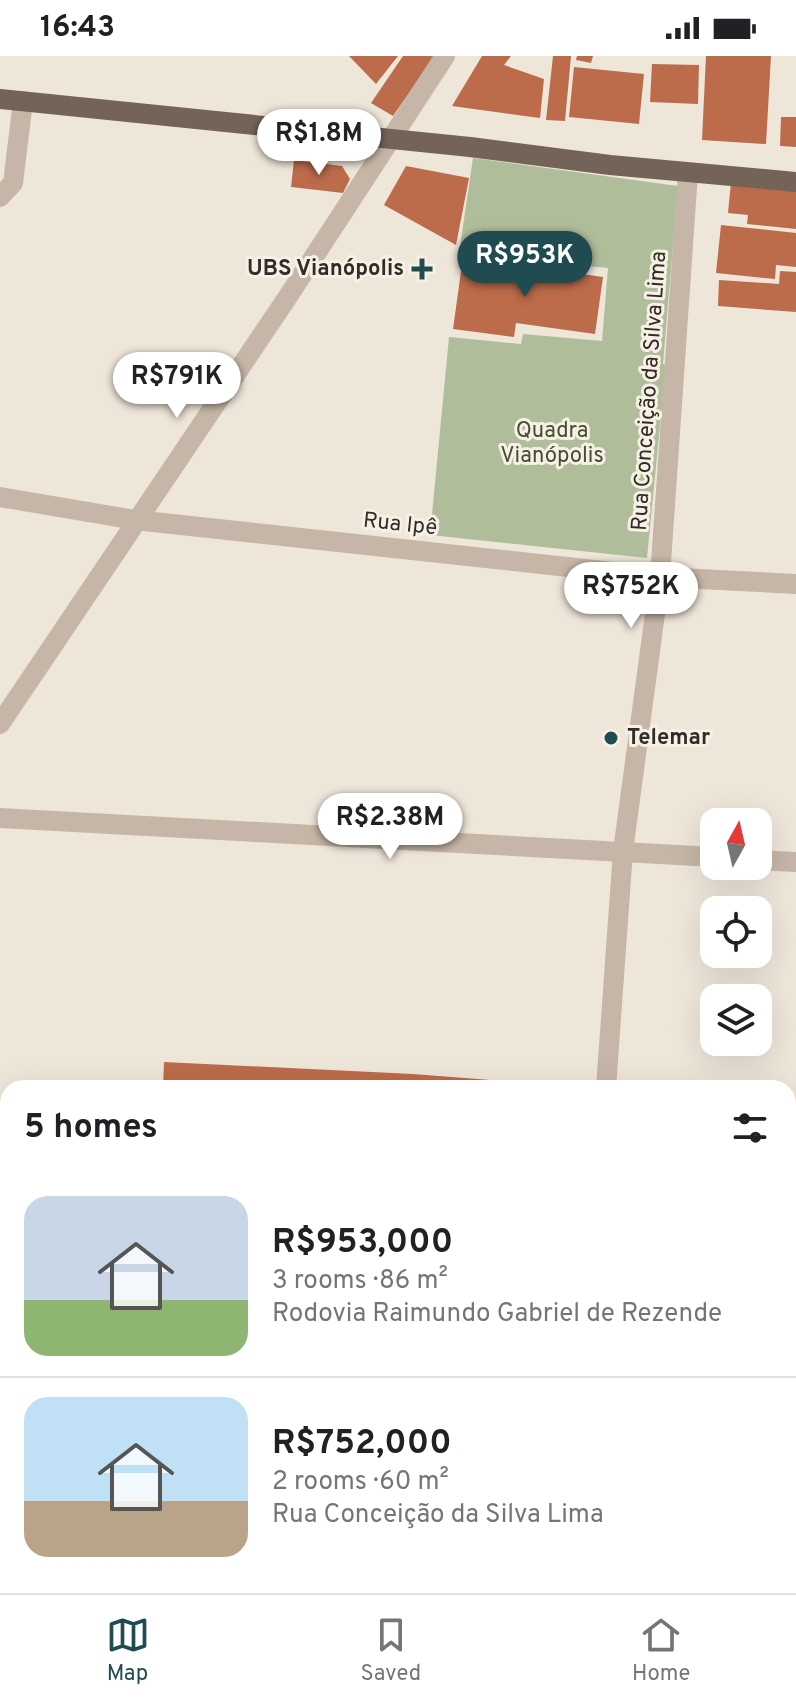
<!DOCTYPE html>
<html lang="en">
<head>
<meta charset="utf-8">
<style>
	body { margin:0; font-family:Overpass,sans-serif; background:#f6f6f6; color:#202124; height:100vh; display:flex; flex-direction:column; font-size:30px; white-space:nowrap }
	* { box-sizing:border-box; margin:0 }
	p { font-size:26px; color:#757577 }
	.icon { flex:none; width:44px; height:44px; fill:none; stroke:currentColor; stroke-width:2; stroke-linecap:round; stroke-linejoin:round }
	.map { position:relative; flex:1; overflow:hidden }
	.panel { position:absolute; left:0px; top:1024px; width:796px; height:514px; display:flex; flex-direction:column; background:#fff; border-radius:24px 24px 0 0; box-shadow:0 8px 32px #0002 }
	.panel>* { flex:none }
	.needle { width:52px; rotate:8deg }
	.tools { position:absolute; left:700px; top:752px; display:grid; gap:16px }
	.tools a { display:grid; place-items:center; width:72px; height:72px; border-radius:16px; background:#fff; box-shadow:0 8px 32px #0002; font-size:40px }
	.price { position:absolute; translate:-50% -68px; padding:0 18px; border-radius:28px; background:#fff; color:#222; font-size:26px; line-height:52px; filter:drop-shadow(0 2px 4px #0008) }
	.price::after { content:''; position:absolute; left:50%; top:48px; width:24px; height:18px; margin-left:-12px; background:inherit; clip-path:polygon(0 0,100% 0,50% 100%) }
	.price.selected { background:#204c51; color:#fff }
	ul { padding:0; list-style:none }
	li { display:flex; align-items:center; gap:24px; height:200px; padding:0 24px }
	li+li { border-top:2px solid #e0e0e0 }
	li span { display:grid; place-items:center; flex:none; width:224px; height:160px; border-radius:24px; color:#555 }
	li>.icon { margin-inline-start:auto }
	span .icon { width:96px; height:96px; fill:#fffc; stroke-width:1 }
	li b { font-size:34px }
	h2 { display:flex; justify-content:space-between; align-items:center; height:96px; padding:0 24px; font-size:34px }
	.status { display:flex; justify-content:space-between; align-items:center; height:56px; padding:0 40px; background:#fff; direction:ltr }
	.status svg { height:22px; fill:currentColor }
	.menu { display:flex; justify-content:space-around; align-items:center; height:112px; border-top:2px solid #e0e0e0; background:#fff; font-size:22px; color:#757577 }
	.menu a { display:grid; justify-items:center; gap:4px }
	.menu .selected { color:#204c51 }
	.map>svg:first-child { display:block }
	.green { fill:#b0bd9b }
	.building { fill:#bc6b4b }
	.lines { fill:none; stroke-linecap:round; stroke-linejoin:round }
	.minor { stroke:#c6b6a7; stroke-width:20 }
	.major { stroke:#746359; stroke-width:20 }
	.poi-dot { fill:#204c51; stroke:#f7f0e5; stroke-width:3 }
	.labels { text-anchor:middle; dominant-baseline:central; stroke-width:6; stroke-linejoin:round; paint-order:stroke }
	.poi-label { font-size:22px; font-weight:bold; fill:#332b27; stroke:#f7f0e5; text-anchor:end }
	.street-label { font-size:22px; fill:#332b27; stroke:#f7f0e5 }
	.park-label { font-size:22px; fill:#414f2d; stroke:#f7f0e5 }
</style>
</head>
<body>
<div class="status"><b>16:43</b><svg viewBox="0 0 49 12"><path d="M0 12V9h3v3zM5 12V6h3v6zM10 12V3h3v9zM15 12V0h3v12zM26 1h20v11H26zM47 4h2v5h-2z"/></svg></div>
<div class="map">
<svg width="796" height="1537" viewBox="0 0 796 1537">
	<rect width="100%" height="100%" fill="#efe6da"/>
	<!-- green -->
	<path class="green" d="M473,102L678,130L663,308L666,309L647,502L430,479L449,281L521,288L523,278L602,285L608,212L459,197Z"/>
	<!-- building -->
	<g class="building">
		<path d="M349,0H398L376,28Z"/>
		<path d="M403,0H435L393,60L371,47Z"/>
		<path d="M482,0H511L504,9L544,23L540,62L452,50Z"/>
		<path d="M553,0H571L565,65L546,64Z"/>
		<path d="M577,0H593L591,7L576,4Z"/>
		<path d="M706,0H771L766,88L702,84Z"/>
		<path d="M652,8L699,9L698,48L650,46Z"/>
		<path d="M574,11L644,18L639,68L569,61Z"/>
		<path d="M781,61H796V91L780,90Z"/>
		<path d="M294,104L342,110L350,123L343,137L291,131Z"/>
		<path d="M406,110L469,122L456,189L384,149Z"/>
		<path d="M731,126L796,133V173L747,168L748,159L728,157Z"/>
		<path d="M721,169L796,177V211L776,209L775,223L716,217Z"/>
		<path d="M463,201L603,221L595,278L516,267L514,281L453,273Z"/>
		<path d="M780,215L796,216V256L718,250L719,224L779,228Z"/>
		<path d="M164,1006L413,1018L567,1030V1032H163Z"/>
	</g>
	<g class="lines">
		<!-- minor -->
		<g class="minor">
			<path d="M0,141L13,127L23,45"/>
			<path d="M0,441L135,464L660,521L796,528"/>
			<path d="M0,668L287,242L445,0"/>
			<path d="M0,762L714,801"/>
			<path d="M758,804L796,806"/>
			<path d="M606,1032L623,795L660,521L688,117"/>
			<path d="M0,1247H8"/>
			<path d="M788,1291L796,1292"/>
			<path d="M574,1537L575,1530"/>
		</g>
		<!-- major -->
		<path class="major" d="M0,43L470,91L610,109L796,126"/>
	</g>
	<!-- markers -->
	<g class="poi-dot">
		<path d="M418 201h8v8h8v8h-8v8h-8v-8h-8v-8h8z"/>
		<circle cx="611" cy="682" r="8"/>
	</g>
	<g class="labels">
		<!-- poi labels -->
		<g class="poi-label">
			<text x="404" y="213">UBS Vianópolis</text>
			<text x="627" y="682" text-anchor="start">Telemar</text>
		</g>
		<!-- street labels -->
		<g class="street-label">
			<text transform="translate(650 335) rotate(-86)">Rua Conceição da Silva Lima</text>
			<text transform="translate(400 469) rotate(6)">Rua Ipê</text>
		</g>
		<!-- park labels -->
		<g class="park-label">
			<text x="552" y="375">Quadra<tspan x="552" dy="25">Vianópolis</tspan></text>
		</g>
	</g>
</svg>
<div class="tools">
<a><svg class="needle" viewBox="-14 -14 28 28"><path d="M0-13l5 13h-10z" fill="#e53935"/><path d="M0 13l5-13h-10z" fill="#757577"/></svg></a>
<a><svg class="icon" aria-label="locate" viewBox="0 0 24 24"><circle cx="12" cy="12" r="6"/><path d="M12 2v4M12 18v4M2 12h4M18 12h4"/></svg></a>
<a><svg class="icon" aria-label="layers" viewBox="0 0 24 24"><path d="M12 4l9 5-9 5-9-5zM3 14l9 5 9-5"/></svg></a>
</div>
<b class="price" style="left:319px;top:121px">R$1.8M</b>
<b class="price selected" style="left:525px;top:243px">R$953K</b>
<b class="price" style="left:177px;top:364px">R$791K</b>
<b class="price" style="left:631px;top:574px">R$752K</b>
<b class="price" style="left:390px;top:805px">R$2.38M</b>
<section class="panel">
<h2>5 homes<svg class="icon" aria-label="filters" viewBox="0 0 24 24"><path d="M4 7h16M4 17h16"/><circle cx="9" cy="7" r="2"/><circle cx="15" cy="17" r="2"/></svg></h2>
<ul>
<li><span style="background:linear-gradient(#c9d6e8 65%,#8fb573 0)"><svg class="icon" aria-label="home" viewBox="0 0 24 24"><path d="M3 11l9-7 9 7M6 9v11h12V9"/></svg></span><div><b>R$953,000</b><p>3 rooms · 86 m²</p><p>Rodovia Raimundo Gabriel de Rezende</p></div></li>
<li><span style="background:linear-gradient(#bfe0f5 65%,#b9a48a 0)"><svg class="icon" aria-label="home" viewBox="0 0 24 24"><path d="M3 11l9-7 9 7M6 9v11h12V9"/></svg></span><div><b>R$752,000</b><p>2 rooms · 60 m²</p><p>Rua Conceição da Silva Lima</p></div></li>
</ul>
</section>
</div>
<nav class="menu">
<a class="selected"><svg class="icon" aria-label="map" viewBox="0 0 24 24"><path d="M3 6l6-2 6 2 6-2v14l-6 2-6-2-6 2zM9 4v14M15 6v14"/></svg>Map</a>
<a><svg class="icon" aria-label="saved" viewBox="0 0 24 24"><path d="M7 4h10v16l-5-4-5 4z"/></svg>Saved</a>
<a><svg class="icon" aria-label="home" viewBox="0 0 24 24"><path d="M3 11l9-7 9 7M6 9v11h12V9"/></svg>Home</a>
</nav>
</body>
</html>
